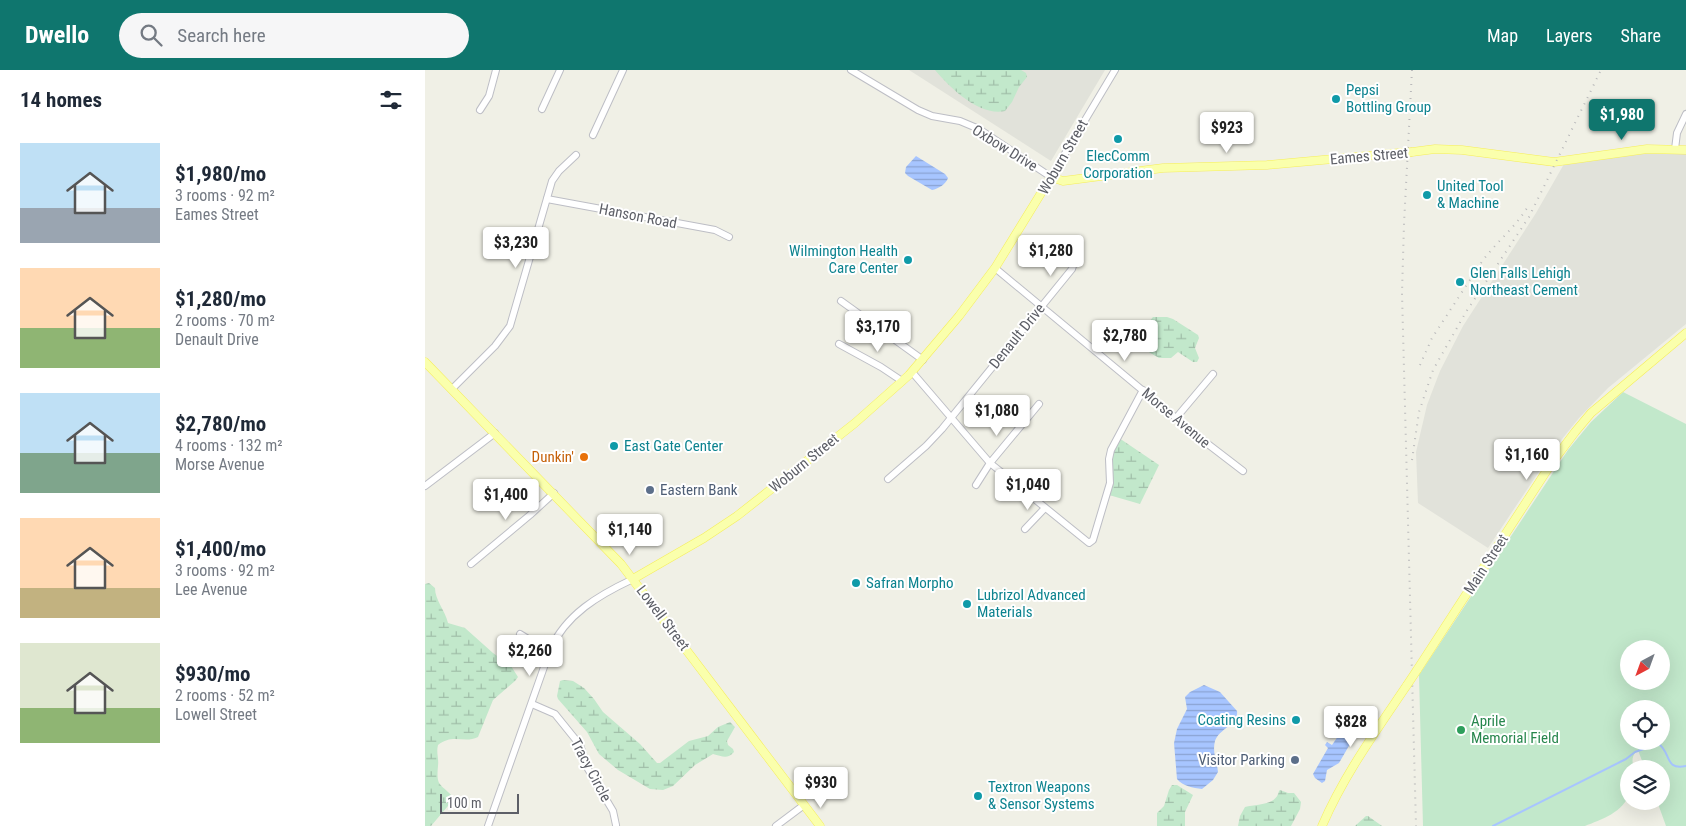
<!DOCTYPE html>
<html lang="en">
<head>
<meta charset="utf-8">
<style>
	body { margin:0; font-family:"Roboto Condensed",sans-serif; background:#f6f6f7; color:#1f2937; height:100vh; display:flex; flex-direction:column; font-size:19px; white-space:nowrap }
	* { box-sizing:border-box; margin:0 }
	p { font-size:16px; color:#747a83 }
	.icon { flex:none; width:28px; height:28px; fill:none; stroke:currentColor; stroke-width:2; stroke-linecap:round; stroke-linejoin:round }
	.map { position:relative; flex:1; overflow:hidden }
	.sheet { display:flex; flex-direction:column; background:#fff; width:425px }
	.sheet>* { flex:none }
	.needle { width:32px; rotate:221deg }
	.buttons { position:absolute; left:1195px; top:570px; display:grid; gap:10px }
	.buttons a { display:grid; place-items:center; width:50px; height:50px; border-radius:50%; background:#fff; box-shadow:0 5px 20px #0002; font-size:25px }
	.scale { position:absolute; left:15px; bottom:12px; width:79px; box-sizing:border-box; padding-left:5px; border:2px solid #5d5f67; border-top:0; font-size:14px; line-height:18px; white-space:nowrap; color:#5d5f67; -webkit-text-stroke:4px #fff; paint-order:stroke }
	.price { position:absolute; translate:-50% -42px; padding:0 11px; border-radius:5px; background:#fff; color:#222; font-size:16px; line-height:32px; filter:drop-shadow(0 1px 2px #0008) }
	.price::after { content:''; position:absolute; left:50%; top:30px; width:15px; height:11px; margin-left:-8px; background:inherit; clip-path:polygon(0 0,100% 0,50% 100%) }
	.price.selected { background:#0f766e; color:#fff }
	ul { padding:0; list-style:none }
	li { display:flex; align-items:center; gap:15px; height:125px; padding:0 20px }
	li span { display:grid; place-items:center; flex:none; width:140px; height:100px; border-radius:0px; color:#555 }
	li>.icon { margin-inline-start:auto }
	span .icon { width:60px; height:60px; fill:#fffc; stroke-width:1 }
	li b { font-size:21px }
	h2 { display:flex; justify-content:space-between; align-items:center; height:60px; padding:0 20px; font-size:21px }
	header { display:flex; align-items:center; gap:30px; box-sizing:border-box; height:70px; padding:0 25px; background:#0f766e; color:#fff }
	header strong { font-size:24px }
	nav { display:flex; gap:28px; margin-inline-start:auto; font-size:18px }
	.search { width:350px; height:45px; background:#f6f6f7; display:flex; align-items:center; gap:12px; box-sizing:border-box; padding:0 18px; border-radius:28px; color:#747a83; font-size:19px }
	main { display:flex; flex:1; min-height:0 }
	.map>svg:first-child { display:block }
	.industrial { fill:#e1e2da }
	.wetland { fill:url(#wetland-marsh) }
	.green { fill:#c2e8cb; fill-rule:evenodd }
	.water { fill:url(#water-rules) }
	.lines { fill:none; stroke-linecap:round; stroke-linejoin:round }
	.stream { stroke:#a7c5ff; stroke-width:2 }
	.minor-casing { stroke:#bdbec5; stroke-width:8 }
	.major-casing { stroke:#f6ee5a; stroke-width:9 }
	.minor { stroke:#fff; stroke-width:6 }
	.major { stroke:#faffac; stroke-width:8 }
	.rail { stroke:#b9b9ba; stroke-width:2; stroke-dasharray:1 6; stroke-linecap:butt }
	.major-bridge-casing { stroke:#f6ee5a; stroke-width:9; stroke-linecap:butt }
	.major-bridge { stroke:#faffac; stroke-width:8 }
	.culture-dot { fill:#0f9aa8; stroke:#fff; stroke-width:2 }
	.food-dot { fill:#e8710a; stroke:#fff; stroke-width:2 }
	.service-dot { fill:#5c6f8a; stroke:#fff; stroke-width:2 }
	.leisure-dot { fill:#2e9e5b; stroke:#fff; stroke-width:2 }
	.labels { text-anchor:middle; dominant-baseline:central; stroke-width:4; stroke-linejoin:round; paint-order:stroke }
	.culture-label { font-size:15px; fill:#0d838f; stroke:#fff; text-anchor:start }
	.street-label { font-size:15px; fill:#5d5f67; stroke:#fff }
	.food-label { font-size:15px; fill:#c56008; stroke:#fff; text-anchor:end }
	.service-label { font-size:15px; fill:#4e5e75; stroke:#fff; text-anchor:start }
	.leisure-label { font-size:15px; fill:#27864d; stroke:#fff; text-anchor:start }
</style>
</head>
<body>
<header>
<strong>Dwello</strong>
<div class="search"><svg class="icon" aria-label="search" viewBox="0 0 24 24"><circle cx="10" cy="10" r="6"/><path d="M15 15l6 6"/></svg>Search here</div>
<nav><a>Map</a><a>Layers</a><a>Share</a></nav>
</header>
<main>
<section class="sheet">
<h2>14 homes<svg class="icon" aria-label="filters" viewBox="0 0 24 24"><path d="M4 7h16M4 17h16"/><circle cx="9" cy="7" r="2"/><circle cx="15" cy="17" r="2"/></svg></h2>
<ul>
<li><span style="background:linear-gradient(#bfe0f5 65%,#9aa5b1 0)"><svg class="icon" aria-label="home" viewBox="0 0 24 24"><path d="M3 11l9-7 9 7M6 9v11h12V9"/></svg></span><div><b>$1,980/mo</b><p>3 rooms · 92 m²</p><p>Eames Street</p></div></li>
<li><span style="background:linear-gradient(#ffd9b3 60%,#8fb573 0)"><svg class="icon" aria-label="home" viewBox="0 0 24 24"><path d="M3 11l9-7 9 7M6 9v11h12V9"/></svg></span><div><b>$1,280/mo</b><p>2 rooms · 70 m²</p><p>Denault Drive</p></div></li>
<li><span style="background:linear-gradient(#bfe0f5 60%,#7fa58c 0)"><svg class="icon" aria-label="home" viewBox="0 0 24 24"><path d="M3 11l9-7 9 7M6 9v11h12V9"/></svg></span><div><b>$2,780/mo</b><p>4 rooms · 132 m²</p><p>Morse Avenue</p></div></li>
<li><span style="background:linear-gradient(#ffd9b3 70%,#c2b280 0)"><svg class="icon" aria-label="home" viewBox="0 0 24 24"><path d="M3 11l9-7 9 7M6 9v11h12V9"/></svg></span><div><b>$1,400/mo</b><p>3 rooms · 92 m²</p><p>Lee Avenue</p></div></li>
<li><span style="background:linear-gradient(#dfe7d0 65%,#8fb573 0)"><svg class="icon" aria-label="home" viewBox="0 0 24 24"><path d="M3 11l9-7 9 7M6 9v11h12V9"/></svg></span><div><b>$930/mo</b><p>2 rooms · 52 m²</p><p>Lowell Street</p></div></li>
</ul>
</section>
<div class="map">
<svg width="1261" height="756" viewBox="0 0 1261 756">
	<defs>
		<pattern id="wetland-marsh" width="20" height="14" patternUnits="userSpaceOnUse" patternTransform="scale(1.25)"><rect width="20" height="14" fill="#c2e8cb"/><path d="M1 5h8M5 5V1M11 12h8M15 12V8" fill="none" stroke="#a1bfa9"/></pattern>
		<pattern id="water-rules" width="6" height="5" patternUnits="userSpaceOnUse" patternTransform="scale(1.25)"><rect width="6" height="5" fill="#a7c5ff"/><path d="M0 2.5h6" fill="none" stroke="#8ba3d2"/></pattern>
	</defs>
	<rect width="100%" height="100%" fill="#f0f0e6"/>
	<!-- industrial -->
	<g class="industrial">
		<path d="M484,0H680L626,91Z"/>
		<path d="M1217,83L1261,84V254L1183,318L1154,348L1129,379L1063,478L993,433L991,382L1002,335L1015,301L1038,256L1111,143L1139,94L1151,93Z"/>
	</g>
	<!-- wetland -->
	<g class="wetland">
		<path d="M510,0H596L601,3L602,7L594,17L587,32L580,41C555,47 524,17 510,0Z"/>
		<path d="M728,247H742L748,249L773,265L774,268L770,278L774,288L772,292H768L753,282L746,288H734L722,281C719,268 719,257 728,247Z"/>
		<path d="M694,368L734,395L715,434L684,425L686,389Z"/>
		<path d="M4,513L10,518C10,530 20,540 23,553L40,558L68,583L86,596L93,607L90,611L68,630L53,667C39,674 28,663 13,675C11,683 14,688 13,696C11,717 15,713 28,727V730L6,756H0V514Z"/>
		<path d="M138,610L148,611L159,618L169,629L178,642L215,674L232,693H235L264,671L283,666L293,657L305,652L310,657L302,671L303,675L308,679L309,682C302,690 297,686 288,684L270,695L248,716L238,720L225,719L193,700L174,684L162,662L133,629L132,626L135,611Z"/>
		<path d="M747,715H752L768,725L760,742V756H732V743L739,736L744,720Z"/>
		<path d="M855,720L863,723H869L876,732L875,739L866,756H813L815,746L820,737C832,734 851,736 854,721Z"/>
		<path d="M941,746H943L957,756H930Z"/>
	</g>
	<!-- green -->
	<path class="green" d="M1198,322L1261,354V756H1241L1232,731H1236V699H1220L1213,680C1206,686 1207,691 1209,699H1204C1204,707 1205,716 1204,723C1200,742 1175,750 1160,756H998L994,605L1143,380L1166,352ZM1204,579H1236V611H1204ZM1204,639H1236V671H1204Z"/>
	<!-- water -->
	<g class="water">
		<path d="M491,86L520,104L523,108C521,114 513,119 507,120L483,106L480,103L481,97Z"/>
		<path d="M779,615L795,622L812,641C814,654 794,659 790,671C787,682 792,691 793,702L788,710L777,719C768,718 758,716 752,709L749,673L752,659L762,639L760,627L765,622Z"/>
		<path d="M916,638L923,649L934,646L938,648L939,650L914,693L902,700L900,711L897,713L890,708L888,704L903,678L900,675L902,672L907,675L920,656H922L917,645Z"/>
	</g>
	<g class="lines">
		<!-- stream -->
		<path class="stream" d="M1068,756L1201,689L1210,682L1230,675L1234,674C1246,683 1240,701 1261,696"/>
		<!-- minor casing -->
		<g class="minor-casing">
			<g id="minor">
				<path d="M426,0L493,40L507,46L535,51L554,59L626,107L690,0"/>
				<path d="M117,39L135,0"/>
				<path d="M55,40L64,26L71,0"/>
				<path d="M168,65L198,0"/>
				<path d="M1250,79L1252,63L1261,44"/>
				<path d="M122,129L290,160L304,167"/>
				<path d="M570,198L775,368L818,401"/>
				<path d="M416,231L498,290"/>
				<path d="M414,274L456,297L477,311"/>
				<path d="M487,302L565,393L664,473L668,470L685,413L684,389L686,380L718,320"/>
				<path d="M27,319L70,276L85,256L127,111L134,101L151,85"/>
				<path d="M751,348L788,304"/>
				<path d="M463,409L501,376L517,359L647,199L649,193L650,184"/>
				<path d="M551,415L565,393L614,334"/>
				<path d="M0,416L70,363"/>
				<path d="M600,459L620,438"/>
				<path d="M46,494L105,445L129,423"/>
				<path d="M95,564L124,582"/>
				<path d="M107,634L130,644L155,675L163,699L188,741L191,755"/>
				<path d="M63,756L125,580C141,544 174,525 208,509"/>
				<path d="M351,756L379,735"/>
			</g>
		</g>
		<!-- major casing -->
		<g class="major-casing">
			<g id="major">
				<path d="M987,82L1010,79L1037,80L1129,92L1222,79L1261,80"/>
				<path d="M0,292L196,494L395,756"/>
				<path d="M208,509L279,468L312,446L430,353L484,305L534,246L570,198L626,107L638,111L738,98L842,95L974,83"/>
				<path d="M992,600L1126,394L1150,362L1166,343L1261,263"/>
				<path d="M897,756C919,705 951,661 982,615"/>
			</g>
		</g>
		<!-- minor -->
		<use href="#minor" class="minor"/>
		<!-- major -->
		<use href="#major" class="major"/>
		<!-- rail -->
		<g class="rail">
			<path d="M987,0L979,154L977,223L991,756"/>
			<path d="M995,295L1007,268L1056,193C1070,173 1089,159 1102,138"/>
			<path d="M987,390L994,342L1008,300L1041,242L1104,147L1176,0"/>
		</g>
		<!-- major-bridge casing -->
		<g class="major-bridge-casing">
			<g id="major-bridge">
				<path d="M974,83L987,82"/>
				<path d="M982,615L992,600"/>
			</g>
		</g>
		<!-- major-bridge -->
		<use href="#major-bridge" class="major-bridge"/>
	</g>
	<!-- markers -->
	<g class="culture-dot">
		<circle cx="911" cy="29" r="5"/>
		<circle cx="693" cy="69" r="5"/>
		<circle cx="1002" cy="125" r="5"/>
		<circle cx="483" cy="190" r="5"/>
		<circle cx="1035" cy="212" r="5"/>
		<circle cx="189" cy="376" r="5"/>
		<circle cx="431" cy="513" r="5"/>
		<circle cx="542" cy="534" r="5"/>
		<circle cx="871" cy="650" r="5"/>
		<circle cx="553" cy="726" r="5"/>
	</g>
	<circle class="food-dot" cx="159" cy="387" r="5"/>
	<g class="service-dot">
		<circle cx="225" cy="420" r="5"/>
		<circle cx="870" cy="690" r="5"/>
	</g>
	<circle class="leisure-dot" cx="1036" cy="660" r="5"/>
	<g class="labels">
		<!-- culture labels -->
		<g class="culture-label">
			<text x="921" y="20">Pepsi<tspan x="921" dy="17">Bottling Group</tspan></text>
			<text x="693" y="86" text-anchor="middle">ElecComm<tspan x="693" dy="17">Corporation</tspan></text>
			<text x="1012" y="116">United Tool<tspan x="1012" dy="17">&amp; Machine</tspan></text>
			<text x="473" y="181" text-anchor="end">Wilmington Health<tspan x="473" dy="17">Care Center</tspan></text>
			<text x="1045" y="203">Glen Falls Lehigh<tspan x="1045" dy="17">Northeast Cement</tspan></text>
			<text x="199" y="376">East Gate Center</text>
			<text x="441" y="513">Safran Morpho</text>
			<text x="552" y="525">Lubrizol Advanced<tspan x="552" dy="17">Materials</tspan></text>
			<text x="861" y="650" text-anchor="end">Coating Resins</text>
			<text x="563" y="717">Textron Weapons<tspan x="563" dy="17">&amp; Sensor Systems</tspan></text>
		</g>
		<!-- street labels -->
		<g class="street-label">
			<text transform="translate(580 78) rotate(32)">Oxbow Drive</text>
			<text transform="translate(944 86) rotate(-5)">Eames Street</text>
			<text transform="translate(638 87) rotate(-60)">Woburn Street</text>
			<text transform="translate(213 146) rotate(11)">Hanson Road</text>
			<text transform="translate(592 266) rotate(-51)">Denault Drive</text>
			<text transform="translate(751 348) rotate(40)">Morse Avenue</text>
			<text transform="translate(379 393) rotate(-39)">Woburn Street</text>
			<text transform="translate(1061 494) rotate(-57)">Main Street</text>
			<text transform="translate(238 548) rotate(53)">Lowell Street</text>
			<text transform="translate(166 700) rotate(62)">Tracy Circle</text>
		</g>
		<!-- food labels -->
		<g class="food-label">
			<text x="149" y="387">Dunkin'</text>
		</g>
		<!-- service labels -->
		<g class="service-label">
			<text x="235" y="420">Eastern Bank</text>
			<text x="860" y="690" text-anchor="end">Visitor Parking</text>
		</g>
		<!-- leisure labels -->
		<g class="leisure-label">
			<text x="1046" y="651">Aprile<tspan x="1046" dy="17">Memorial Field</tspan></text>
		</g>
	</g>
</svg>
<div class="buttons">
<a><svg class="needle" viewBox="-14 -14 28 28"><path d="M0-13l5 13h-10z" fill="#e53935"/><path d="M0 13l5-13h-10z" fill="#747a83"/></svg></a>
<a><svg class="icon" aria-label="locate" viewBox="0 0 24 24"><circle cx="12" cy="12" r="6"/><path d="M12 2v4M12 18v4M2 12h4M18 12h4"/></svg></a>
<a><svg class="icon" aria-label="layers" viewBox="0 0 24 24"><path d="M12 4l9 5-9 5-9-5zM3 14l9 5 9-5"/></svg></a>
</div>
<div class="scale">100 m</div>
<b class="price selected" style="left:1197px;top:71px">$1,980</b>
<b class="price" style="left:802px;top:84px">$923</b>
<b class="price" style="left:91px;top:199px">$3,230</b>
<b class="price" style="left:626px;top:207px">$1,280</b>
<b class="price" style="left:453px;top:283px">$3,170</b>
<b class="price" style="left:700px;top:292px">$2,780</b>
<b class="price" style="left:572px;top:367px">$1,080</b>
<b class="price" style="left:1102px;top:411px">$1,160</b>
<b class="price" style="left:603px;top:441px">$1,040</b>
<b class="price" style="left:81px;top:451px">$1,400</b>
<b class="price" style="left:205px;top:486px">$1,140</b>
<b class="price" style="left:105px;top:607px">$2,260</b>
<b class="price" style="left:926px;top:678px">$828</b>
<b class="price" style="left:396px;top:739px">$930</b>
</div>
</main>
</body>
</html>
